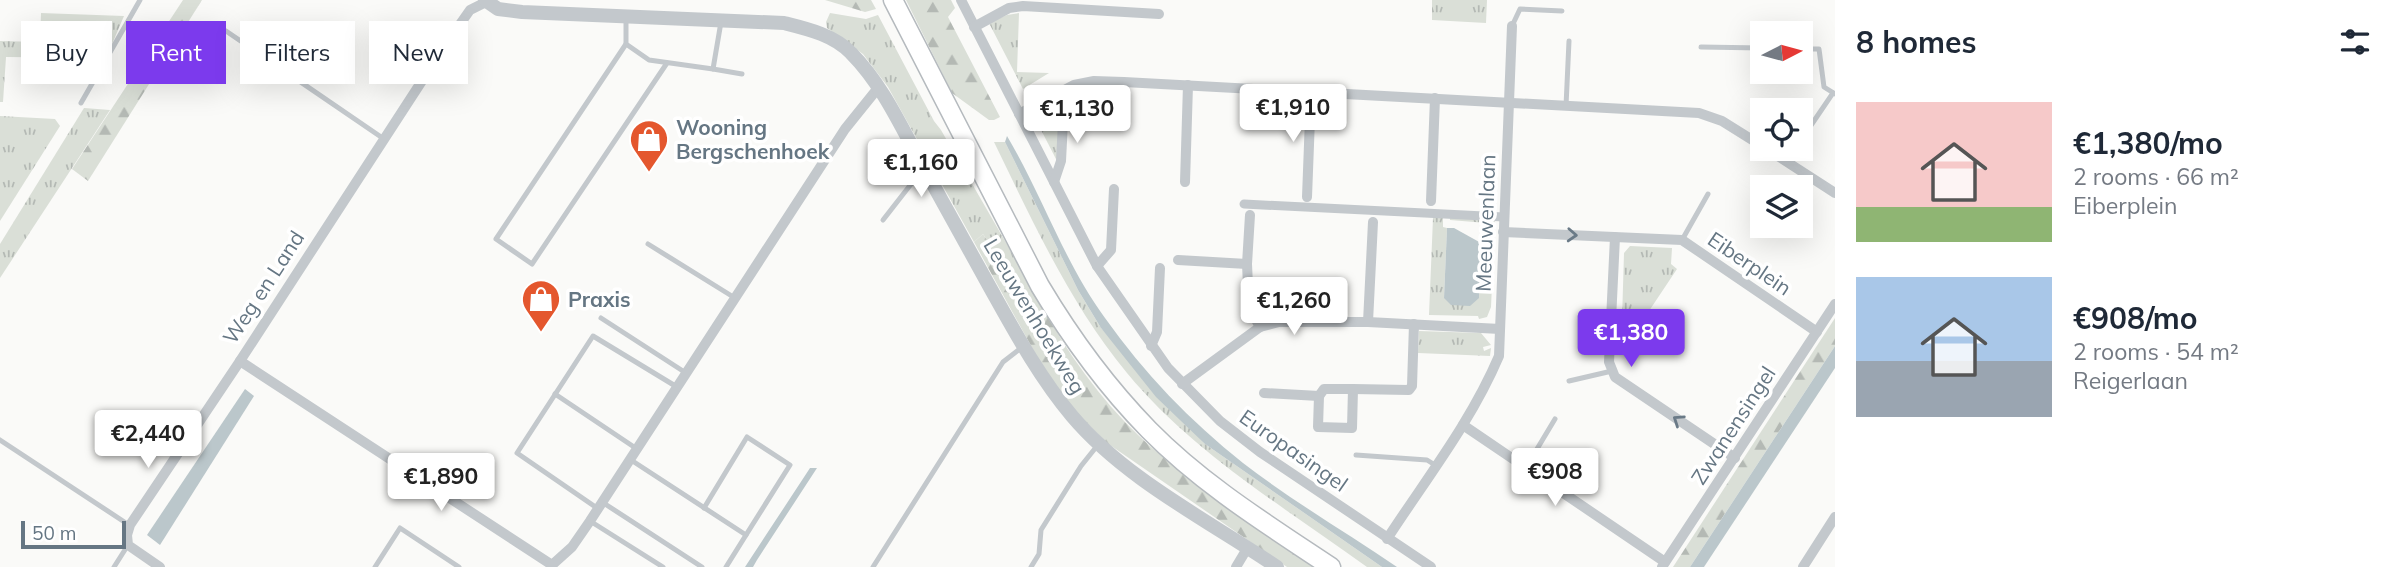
<!DOCTYPE html>
<html lang="en">
<head>
<meta charset="utf-8">
<style>
	body { margin:0; font-family:Mulish,sans-serif; background:#f6f6f7; color:#1f2937; height:100vh; display:flex; flex-direction:column; font-size:26px; white-space:nowrap }
	* { box-sizing:border-box; margin:0 }
	p { font-size:23px; color:#747a83 }
	.icon { flex:none; width:38px; height:38px; fill:none; stroke:currentColor; stroke-width:2; stroke-linecap:round; stroke-linejoin:round }
	.map { position:relative; flex:1; overflow:hidden }
	.sheet { display:flex; flex-direction:column; background:#fff; width:560px }
	.sheet>* { flex:none }
	.guide { position:absolute; left:21px; top:21px; width:665px; height:63px; display:flex; gap:14px }
	.needle { width:46px; rotate:84deg }
	.buttons { position:absolute; left:1750px; top:21px; display:grid; gap:14px }
	.buttons a { display:grid; place-items:center; width:63px; height:63px; border-radius:0px; background:#fff; box-shadow:0 7px 28px #0002; font-size:35px }
	.scale { position:absolute; left:21px; bottom:18px; width:105px; box-sizing:border-box; padding-left:7px; border:4px solid #657683; border-top:0; font-size:19px; line-height:24px; white-space:nowrap; color:#657683; -webkit-text-stroke:5px #fff; paint-order:stroke }
	.price { position:absolute; translate:-50% -60px; padding:0 16px; border-radius:7px; background:#fff; color:#222; font-size:23px; line-height:46px; filter:drop-shadow(0 2px 4px #0008) }
	.price::after { content:''; position:absolute; left:50%; top:42px; width:21px; height:16px; margin-left:-10px; background:inherit; clip-path:polygon(0 0,100% 0,50% 100%) }
	.price.selected { background:#7c3aed; color:#fff }
	ul { padding:0; list-style:none }
	li { display:flex; align-items:center; gap:21px; height:175px; padding:0 21px }
	li span { display:grid; place-items:center; flex:none; width:196px; height:140px; border-radius:0px; color:#555 }
	li>.icon { margin-inline-start:auto }
	span .icon { width:84px; height:84px; fill:#fffc; stroke-width:1 }
	li b { font-size:30px }
	h2 { display:flex; justify-content:space-between; align-items:center; height:84px; padding:0 21px; font-size:30px }
	.tag { padding:0 24px; border-radius:0px; background:#fff; box-shadow:0 7px 28px #0002; font-size:24px; line-height:63px }
	.tag.selected { background:#7c3aed; color:#fff }
	main { display:flex; flex:1; min-height:0 }
	.map>svg:first-child { display:block }
	.grass { fill:url(#grass-tufts) }
	.forest { fill:url(#forest-firs) }
	.water { fill:#bbc7cb }
	.lines { fill:none; stroke-linecap:round; stroke-linejoin:round }
	.primary-casing { stroke:#b5babe; stroke-width:21 }
	.service { stroke:#c3c8cc; stroke-width:5 }
	.pedestrian { stroke:#c3c8cc; stroke-width:9 }
	.minor { stroke:#c3c8cc; stroke-width:10 }
	.tertiary { stroke:#c3c8cc; stroke-width:14 }
	.primary { stroke:#fff; stroke-width:18 }
	.oneway { stroke:#6a7a87 }
	.labels { text-anchor:middle; dominant-baseline:central; stroke-width:7; stroke-linejoin:round; paint-order:stroke }
	.poi-label { font-size:21px; font-weight:bold; fill:#657683; stroke:#fff; text-anchor:start }
	.street-label { font-size:21px; fill:#657683; stroke:#fff }
</style>
</head>
<body>
<main>
<div class="map">
<svg width="1835" height="567" viewBox="0 0 1835 567">
	<defs>
		<pattern id="grass-tufts" width="24" height="20" patternUnits="userSpaceOnUse" patternTransform="scale(1.75)"><rect width="24" height="20" fill="#dadfd7"/><path d="M3 7l-1-3M5 7V3M7 7l1-3M15 17l-1-3M17 17v-4M19 17l1-3" fill="none" stroke="#b4b9b4"/></pattern>
		<pattern id="forest-firs" width="22" height="20" patternUnits="userSpaceOnUse" patternTransform="scale(1.75)"><rect width="22" height="20" fill="#dadfd7"/><path d="M5 1l3.5 6h-7zM16 11l3.5 6h-7z" fill="#b4b9b4"/></pattern>
	</defs>
	<rect width="100%" height="100%" fill="#fafaf8"/>
	<!-- grass -->
	<g class="grass">
		<path d="M1432,0H1487L1486,23L1432,20Z"/>
		<path d="M41,13L124,16L106,58L6,57L3,102H0V41L40,42Z"/>
		<path d="M830,13L866,19L878,15L934,121L941,130L1031,286L1021,292L983,234L974,242L888,87L863,54L827,28L826,22Z"/>
		<path d="M1019,13L1017,72L1049,73L1023,89L989,23L1007,15Z"/>
		<path d="M1060,103L1057,161L1037,122L1038,115Z"/>
		<path d="M84,108L110,110L0,278V244Z"/>
		<path d="M0,116L55,119L60,126L0,221Z"/>
		<path d="M994,142H1005L1078,290L1101,328L1205,444L1382,567H1367C1284,507 1192,452 1127,373C1070,304 1033,222 994,142Z"/>
		<path d="M1450,216L1495,219L1491,307L1487,317L1479,319L1478,316L1429,315L1433,218H1443V227L1447,228L1444,298H1479L1481,243H1485L1486,223L1450,220Z"/>
		<path d="M1630,246L1672,248L1671,264L1677,269L1621,353L1624,253Z"/>
		<path d="M1419,331L1481,333L1491,345L1483,347L1484,351L1491,348L1490,356L1418,353Z"/>
	</g>
	<!-- forest -->
	<g class="forest">
		<path d="M183,0H202L88,181L72,169Z"/>
		<path d="M825,0H871L876,9L865,12Z"/>
		<path d="M906,0H951L955,8L948,17L1000,117L994,120H989L952,93Z"/>
		<path d="M983,234L1020,291L1031,286C1056,335 1087,382 1125,422C1181,480 1253,522 1318,567H1287L1107,443L1078,414L1047,375L974,242Z"/>
		<path d="M1835,318V346L1690,567H1673Z"/>
	</g>
	<!-- water -->
	<g class="water">
		<path d="M1007,136C1042,195 1064,262 1105,318C1144,373 1190,421 1243,463C1291,500 1347,533 1397,567H1382L1205,444L1156,397L1101,328L1078,290L1005,142Z"/>
		<path d="M1447,228H1454L1481,243L1479,298L1470,306L1451,305L1444,298Z"/>
		<path d="M1835,346V368L1704,567H1690Z"/>
		<path d="M245,389L254,396L160,545L147,535Z"/>
		<path d="M810,468H817L757,560L753,567H745Z"/>
	</g>
	<g class="lines">
		<!-- primary casing -->
		<g class="primary-casing">
			<path id="primary" d="M893,0L1040,286C1071,338 1106,386 1149,430C1202,484 1268,525 1331,567"/>
		</g>
		<!-- service -->
		<g class="service">
			<path d="M626,17V44L649,60L713,69L721,22"/>
			<path d="M1512,26L1520,9L1562,11"/>
			<path d="M226,31L384,139"/>
			<path d="M626,44L496,239L532,264L667,63"/>
			<path d="M1701,47L1762,48"/>
			<path d="M1801,49H1819L1824,87L1835,94"/>
			<path d="M713,69L742,74"/>
			<path d="M81,103L140,0"/>
			<path d="M1566,106L1569,41"/>
			<path d="M1801,140L1833,93"/>
			<path d="M1786,161L1795,149"/>
			<path d="M883,220L922,170"/>
			<path d="M1682,240L1708,194"/>
			<path d="M648,244L735,298"/>
			<path d="M601,318L686,373"/>
			<path d="M1569,381L1612,371"/>
			<path d="M555,394L637,449"/>
			<path d="M0,440L129,525"/>
			<path d="M1356,455L1427,460L1435,465"/>
			<path d="M631,460L746,535L726,567"/>
			<path d="M1525,469L1555,419"/>
			<path d="M602,502L702,567"/>
			<path d="M597,508L517,453L593,336L677,387"/>
			<path d="M704,508L747,437L790,465L746,535"/>
			<path d="M590,521L663,567"/>
			<path d="M114,567L128,545"/>
			<path d="M375,567L400,528L459,567"/>
			<path d="M873,567L1003,362L1021,348"/>
			<path d="M1031,567L1039,554L1041,530L1081,466L1097,446"/>
		</g>
		<!-- pedestrian -->
		<path class="pedestrian" d="M1244,204L1504,217"/>
		<!-- minor -->
		<g class="minor">
			<path d="M961,0L1097,266L1168,368L1220,421L1260,452L1431,567"/>
			<path d="M486,2L470,10L444,47L240,361L552,565L572,547L590,521L845,129L878,88"/>
			<path d="M974,27L1009,8L1023,6L1159,14"/>
			<path d="M1019,114L1074,85L1094,81L1124,82L1699,113L1722,121L1762,146"/>
			<path d="M1767,149L1835,193"/>
			<path d="M1054,182L1061,161L1064,102"/>
			<path d="M1185,182L1188,85"/>
			<path d="M1307,197L1311,92"/>
			<path d="M1431,201L1435,98"/>
			<path d="M1250,215L1247,264L1249,307L1260,327"/>
			<path d="M1503,232L1682,240L1817,332"/>
			<path d="M1615,237L1609,362L1615,377L1735,458"/>
			<path d="M1178,260L1247,264"/>
			<path d="M1097,266L1111,250L1114,189"/>
			<path d="M1368,322L1373,222"/>
			<path d="M1151,346L1157,332L1160,268"/>
			<path d="M1182,384L1260,327L1279,322H1368L1500,329"/>
			<path d="M1324,389H1353L1352,428L1318,427L1319,396Z"/>
			<path d="M1353,389L1409,390L1412,386L1414,324"/>
			<path d="M1264,393L1319,396"/>
			<path d="M1463,425L1665,562"/>
			<path d="M1387,539C1426,479 1471,422 1499,356L1512,26"/>
			<path d="M160,567L128,545L127,535L130,525L240,361"/>
			<path d="M1236,567L1248,547"/>
			<path d="M1662,567L1835,304"/>
			<path d="M1803,567L1835,517"/>
		</g>
		<!-- tertiary -->
		<path class="tertiary" d="M485,0L498,9L522,12L784,23C808,29 834,35 851,53C881,83 900,124 920,161C944,204 968,247 992,291C1016,334 1040,378 1072,416C1125,479 1209,521 1277,567"/>
		<!-- primary -->
		<use href="#primary" class="primary"/>
	</g>
	<!-- one-way arrows -->
	<defs><path id="oneway-chevron" d="M-2-3.5L2.5 0L-2 3.5" fill="none" stroke-width="1.6" stroke-linecap="round" stroke-linejoin="round" transform="scale(1.75)"/></defs>
	<g class="oneway">
		<use href="#oneway-chevron" transform="translate(1572 235) rotate(3)"/>
		<use href="#oneway-chevron" transform="translate(1678 420) rotate(-146)"/>
	</g>
	<!-- icons -->
	<defs>
		<g id="shop-pin" transform="scale(2.0125)"><path d="M0 17L-7.5 6A9.5 9.5 0 1 1 7.5 6Z" fill="#e4572e" stroke="#fff"/><path d="M-5-2.5h2.3a2.7 3.5 0 0 1 5.4 0H5L5.5 6h-11ZM-1.5-2.5h3a1.5 2.3 0 0 0-3 0Z" fill="#fff"/></g>
	</defs>
	<g fill-rule="evenodd">
		<use href="#shop-pin" x="649" y="139"/>
		<use href="#shop-pin" x="541" y="299"/>
	</g>
	<g class="labels">
		<!-- poi labels -->
		<g class="poi-label">
			<text x="676" y="127">Wooning<tspan x="676" dy="24">Bergschenhoek</tspan></text>
			<text x="568" y="299">Praxis</text>
		</g>
		<!-- street labels -->
		<g class="street-label">
			<text transform="translate(1485 223) rotate(-88)">Meeuwenlaan</text>
			<text transform="translate(1750 263) rotate(34)">Eiberplein</text>
			<text transform="translate(263 287) rotate(-57)">Weg en Land</text>
			<text transform="translate(1035 316) rotate(59)">Leeuwenhoekweg</text>
			<text transform="translate(1733 425) rotate(-57)">Zwanensingel</text>
			<text transform="translate(1294 450) rotate(35)">Europasingel</text>
		</g>
	</g>
</svg>
<div class="buttons">
<a><svg class="needle" viewBox="-14 -14 28 28"><path d="M0-13l5 13h-10z" fill="#e53935"/><path d="M0 13l5-13h-10z" fill="#747a83"/></svg></a>
<a><svg class="icon" aria-label="locate" viewBox="0 0 24 24"><circle cx="12" cy="12" r="6"/><path d="M12 2v4M12 18v4M2 12h4M18 12h4"/></svg></a>
<a><svg class="icon" aria-label="layers" viewBox="0 0 24 24"><path d="M12 4l9 5-9 5-9-5zM3 14l9 5 9-5"/></svg></a>
</div>
<div class="scale">50 m</div>
<b class="price" style="left:1293px;top:144px">€1,910</b>
<b class="price" style="left:1077px;top:145px">€1,130</b>
<b class="price" style="left:921px;top:199px">€1,160</b>
<b class="price" style="left:1294px;top:337px">€1,260</b>
<b class="price selected" style="left:1631px;top:369px">€1,380</b>
<b class="price" style="left:148px;top:470px">€2,440</b>
<b class="price" style="left:1555px;top:508px">€908</b>
<b class="price" style="left:441px;top:513px">€1,890</b>
<div class="guide">
<a class="tag">Buy</a>
<a class="tag selected">Rent</a>
<a class="tag">Filters</a>
<a class="tag">New</a>
</div>
</div>
<section class="sheet">
<h2>8 homes<svg class="icon" aria-label="filters" viewBox="0 0 24 24"><path d="M4 7h16M4 17h16"/><circle cx="9" cy="7" r="2"/><circle cx="15" cy="17" r="2"/></svg></h2>
<ul>
<li><span style="background:linear-gradient(#f6c9c9 75%,#8fb573 0)"><svg class="icon" aria-label="home" viewBox="0 0 24 24"><path d="M3 11l9-7 9 7M6 9v11h12V9"/></svg></span><div><b>€1,380/mo</b><p>2 rooms · 66 m²</p><p>Eiberplein</p></div></li>
<li><span style="background:linear-gradient(#a9c7e8 60%,#9aa5b1 0)"><svg class="icon" aria-label="home" viewBox="0 0 24 24"><path d="M3 11l9-7 9 7M6 9v11h12V9"/></svg></span><div><b>€908/mo</b><p>2 rooms · 54 m²</p><p>Reigerlaan</p></div></li>
</ul>
</section>
</main>
</body>
</html>
